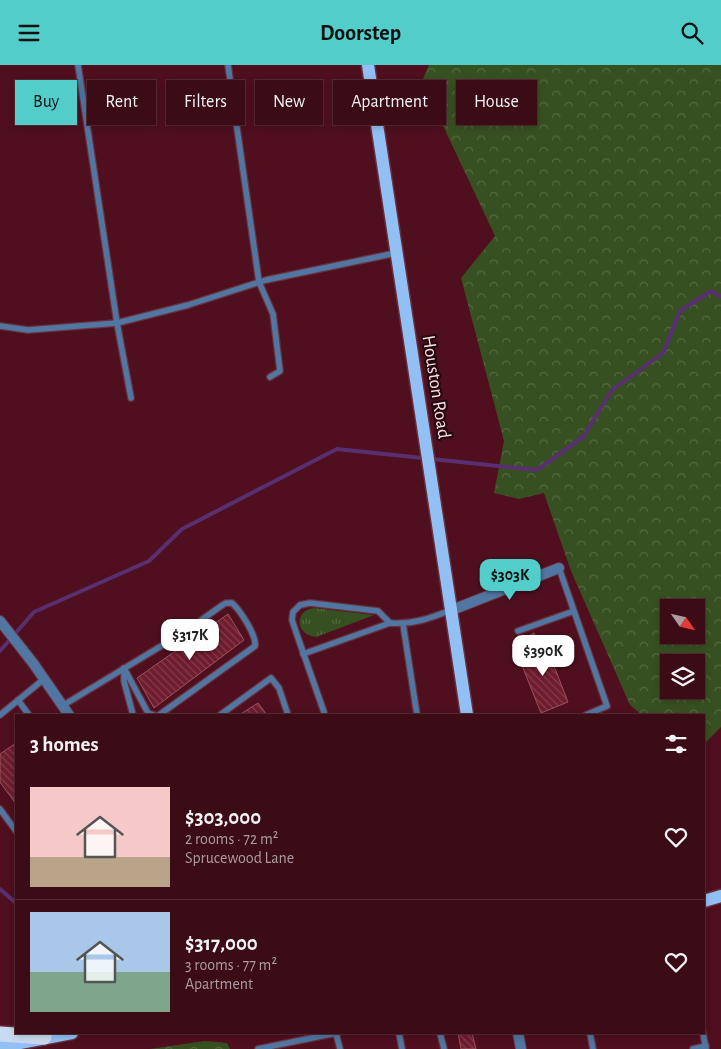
<!DOCTYPE html>
<html lang="en">
<head>
<meta charset="utf-8">
<style>
	body { margin:0; font-family:"Alegreya Sans",sans-serif; background:#42141f; color:#f1f3f6; height:100vh; display:flex; flex-direction:column; font-size:19px; white-space:nowrap }
	* { box-sizing:border-box; margin:0 }
	p { font-size:16px; color:#ac9ba1 }
	.icon { flex:none; width:28px; height:28px; fill:none; stroke:currentColor; stroke-width:2; stroke-linecap:round; stroke-linejoin:round }
	.map { position:relative; flex:1; overflow:hidden }
	.drawer { position:absolute; left:15px; top:649px; width:690px; height:320px; display:flex; flex-direction:column; background:#3b0b16; border-radius:0px; box-shadow:0 2px 8px #0003,0 0 0 1px #542b35 }
	.drawer>* { flex:none }
	.guide { position:absolute; left:15px; top:15px; width:691px; height:45px; display:flex; gap:10px }
	.needle { width:32px; rotate:124deg }
	.controls { position:absolute; left:660px; top:534px; display:grid; gap:10px }
	.controls a { display:grid; place-items:center; width:45px; height:45px; border-radius:0px; background:#3b0b16; box-shadow:0 2px 8px #0003,0 0 0 1px #542b35; font-size:25px }
	.price { position:absolute; translate:-50% -42px; padding:0 11px; border-radius:10px; background:#fff; color:#222; font-size:16px; line-height:32px; filter:drop-shadow(0 1px 2px #0008) }
	.price::after { content:''; position:absolute; left:50%; top:30px; width:15px; height:11px; margin-left:-8px; background:inherit; clip-path:polygon(0 0,100% 0,50% 100%) }
	.price.current { background:#53cdc9; color:#111 }
	ul { padding:0; list-style:none }
	li { display:flex; align-items:center; gap:15px; height:125px; padding:0 15px }
	li+li { border-top:1px solid #542b35 }
	li span { display:grid; place-items:center; flex:none; width:140px; height:100px; border-radius:0px; color:#555 }
	li>.icon { margin-inline-start:auto }
	span .icon { width:60px; height:60px; fill:#fffc; stroke-width:1 }
	li b { font-size:21px }
	h2 { display:flex; justify-content:space-between; align-items:center; height:60px; padding:0 15px; font-size:21px }
	.chip { padding:0 18px; border-radius:0px; background:#3b0b16; box-shadow:0 2px 8px #0003,0 0 0 1px #542b35; font-size:18px; line-height:45px }
	.chip.current { background:#53cdc9; color:#111 }
	header { display:flex; justify-content:space-between; align-items:center; height:65px; padding:0 15px; background:#53cdc9; color:#111; font-size:22px; font-weight:700 }
	.map>svg:first-child { display:block }
	.grass { fill:url(#grass-tufts) }
	.forest { fill:url(#forest-crowns); fill-rule:evenodd }
	.lines { fill:none; stroke-linecap:round; stroke-linejoin:round }
	.stream { stroke:#592f71; stroke-width:4 }
	.building { fill:url(#building-back-hatch); stroke:#9a535d }
	.service-casing { stroke:#6a303d; stroke-width:8 }
	.minor-casing { stroke:#6a303d; stroke-width:12 }
	.primary-casing { stroke:#6a303d; stroke-width:15 }
	.motorway-casing { stroke:#6a303d; stroke-width:18 }
	.service { stroke:#5076a1; stroke-width:5.5 }
	.minor { stroke:#5076a1; stroke-width:10 }
	.primary { stroke:#92c0f5; stroke-width:12 }
	.motorway { stroke:#c9dbf0; stroke-width:15 }
	.labels { text-anchor:middle; dominant-baseline:central; stroke-width:4.5; stroke-linejoin:round; paint-order:stroke }
	.street-label { font-size:19px; fill:#fae0e2; stroke:#25090e }
</style>
</head>
<body>
<header><svg class="icon" aria-label="menu" viewBox="0 0 24 24"><path d="M4 6h16M4 12h16M4 18h16"/></svg>Doorstep<svg class="icon" aria-label="search" viewBox="0 0 24 24"><circle cx="10" cy="10" r="6"/><path d="M15 15l6 6"/></svg></header>
<div class="map">
<svg width="721" height="984" viewBox="0 0 721 984">
	<defs>
		<pattern id="grass-tufts" width="24" height="20" patternUnits="userSpaceOnUse" patternTransform="scale(1.25)"><rect width="24" height="20" fill="#375021"/><path d="M3 7l-1-3M5 7V3M7 7l1-3M15 17l-1-3M17 17v-4M19 17l1-3" fill="none" stroke="#556941"/></pattern>
		<pattern id="forest-crowns" width="20" height="18" patternUnits="userSpaceOnUse" patternTransform="scale(1.25)"><rect width="20" height="18" fill="#375021"/><path d="M2 6a3 3 0 1 1 6 0M12 15a3 3 0 1 1 6 0" fill="none" stroke="#556941"/></pattern>
		<pattern id="building-back-hatch" width="6" height="6" patternUnits="userSpaceOnUse" patternTransform="scale(1.25)"><rect width="6" height="6" fill="#6f1c2f"/><path d="M-1 5l2 2M0 0l6 6M5-1l2 2" fill="none" stroke="#843d4d"/></pattern>
	</defs>
	<rect width="100%" height="100%" fill="#4f0f1e"/>
	<!-- grass -->
	<path class="grass" d="M314,543L374,550L316,572C295,570 294,545 314,543Z"/>
	<!-- forest -->
	<g class="forest">
		<path d="M429,0H721V662L704,679V650H642L630,640L571,506L544,428L519,434L494,428L504,376L461,213L495,171L422,16ZM669,542H696V570H669ZM669,598H696V625H669Z"/>
		<path d="M205,976L227,978L230,984H150Z"/>
	</g>
	<g class="lines">
		<!-- stream -->
		<g class="stream">
			<path d="M0,586L34,547L149,496L182,464L337,384L537,405L583,372L612,325L663,288L680,246L711,226L721,232"/>
			<path d="M0,824L16,838"/>
		</g>
	</g>
	<!-- building -->
	<g class="building">
		<path d="M228,549L244,575L154,643L137,613Z"/>
		<path d="M534,568L540,586L547,583L568,637L541,648L523,603L528,598V588L521,575Z"/>
		<path d="M258,638L267,650H239Z"/>
		<path d="M16,678V739L0,717V689Z"/>
		<path d="M458,968H472L476,984H461Z"/>
	</g>
	<g class="lines">
		<!-- service casing -->
		<g class="service-casing">
			<g id="service">
				<path d="M78,0L117,258L131,333"/>
				<path d="M228,0L259,217L273,249L280,306L270,312"/>
				<path d="M0,261L28,265L117,258L188,240L266,215L396,188"/>
				<path d="M559,503L607,641L586,650"/>
				<path d="M403,559L417,650"/>
				<path d="M518,566L574,546"/>
				<path d="M303,589L390,558C412,560 431,553 451,545"/>
				<path d="M124,603L148,648L154,650"/>
				<path d="M124,605V616L133,650"/>
				<path d="M18,635L29,650"/>
				<path d="M62,641L186,566L221,541L226,538H232C240,545 257,571 255,581L159,650"/>
				<path d="M0,650L44,614"/>
				<path d="M220,650L271,613L279,623L288,650"/>
				<path d="M325,650L296,567L292,555L293,547L300,540L310,538L378,546L390,558"/>
				<path d="M0,744L16,766"/>
				<path d="M399,968L402,984"/>
				<path d="M440,968L444,984"/>
				<path d="M590,968L593,984"/>
				<path d="M703,968L706,984"/>
				<path d="M258,984L336,968L340,984"/>
				<path d="M693,984L706,981"/>
			</g>
		</g>
		<!-- minor casing -->
		<g class="minor-casing">
			<g id="minor">
				<path d="M452,545L559,503"/>
				<path d="M0,556L33,598L69,650"/>
				<path d="M518,968L521,984"/>
			</g>
		</g>
		<!-- primary casing -->
		<g class="primary-casing">
			<g id="primary">
				<path d="M368,0L467,650"/>
				<path d="M704,836L721,831"/>
				<path d="M0,982L72,968"/>
			</g>
		</g>
		<!-- motorway casing -->
		<g class="motorway-casing">
			<path id="motorway" d="M0,969L44,972"/>
		</g>
		<!-- service -->
		<use href="#service" class="service"/>
		<!-- minor -->
		<use href="#minor" class="minor"/>
		<!-- primary -->
		<use href="#primary" class="primary"/>
		<!-- motorway -->
		<use href="#motorway" class="motorway"/>
	</g>
	<g class="labels">
		<!-- street labels -->
		<g class="street-label">
			<text transform="translate(436 322) rotate(81)">Houston Road</text>
		</g>
	</g>
</svg>
<div class="controls">
<a><svg class="needle" viewBox="-14 -14 28 28"><path d="M0-13l5 13h-10z" fill="#e53935"/><path d="M0 13l5-13h-10z" fill="#ac9ba1"/></svg></a>
<a><svg class="icon" aria-label="layers" viewBox="0 0 24 24"><path d="M12 4l9 5-9 5-9-5zM3 14l9 5 9-5"/></svg></a>
</div>
<b class="price current" style="left:510px;top:536px">$303K</b>
<b class="price" style="left:190px;top:596px">$317K</b>
<b class="price" style="left:543px;top:612px">$390K</b>
<div class="guide">
<a class="chip current">Buy</a>
<a class="chip">Rent</a>
<a class="chip">Filters</a>
<a class="chip">New</a>
<a class="chip">Apartment</a>
<a class="chip">House</a>
</div>
<section class="drawer">
<h2>3 homes<svg class="icon" aria-label="filters" viewBox="0 0 24 24"><path d="M4 7h16M4 17h16"/><circle cx="9" cy="7" r="2"/><circle cx="15" cy="17" r="2"/></svg></h2>
<ul>
<li><span style="background:linear-gradient(#f6c9c9 70%,#b9a48a 0)"><svg class="icon" aria-label="home" viewBox="0 0 24 24"><path d="M3 11l9-7 9 7M6 9v11h12V9"/></svg></span><div><b>$303,000</b><p>2 rooms · 72 m²</p><p>Sprucewood Lane</p></div><svg class="icon" aria-label="heart" viewBox="0 0 24 24"><path d="M12 20l-8-8c-3-5 5-10 8-4 3-6 11-1 8 4z"/></svg></li>
<li><span style="background:linear-gradient(#a9c7e8 60%,#7fa58c 0)"><svg class="icon" aria-label="home" viewBox="0 0 24 24"><path d="M3 11l9-7 9 7M6 9v11h12V9"/></svg></span><div><b>$317,000</b><p>3 rooms · 77 m²</p><p>Apartment</p></div><svg class="icon" aria-label="heart" viewBox="0 0 24 24"><path d="M12 20l-8-8c-3-5 5-10 8-4 3-6 11-1 8 4z"/></svg></li>
</ul>
</section>
</div>
</body>
</html>
